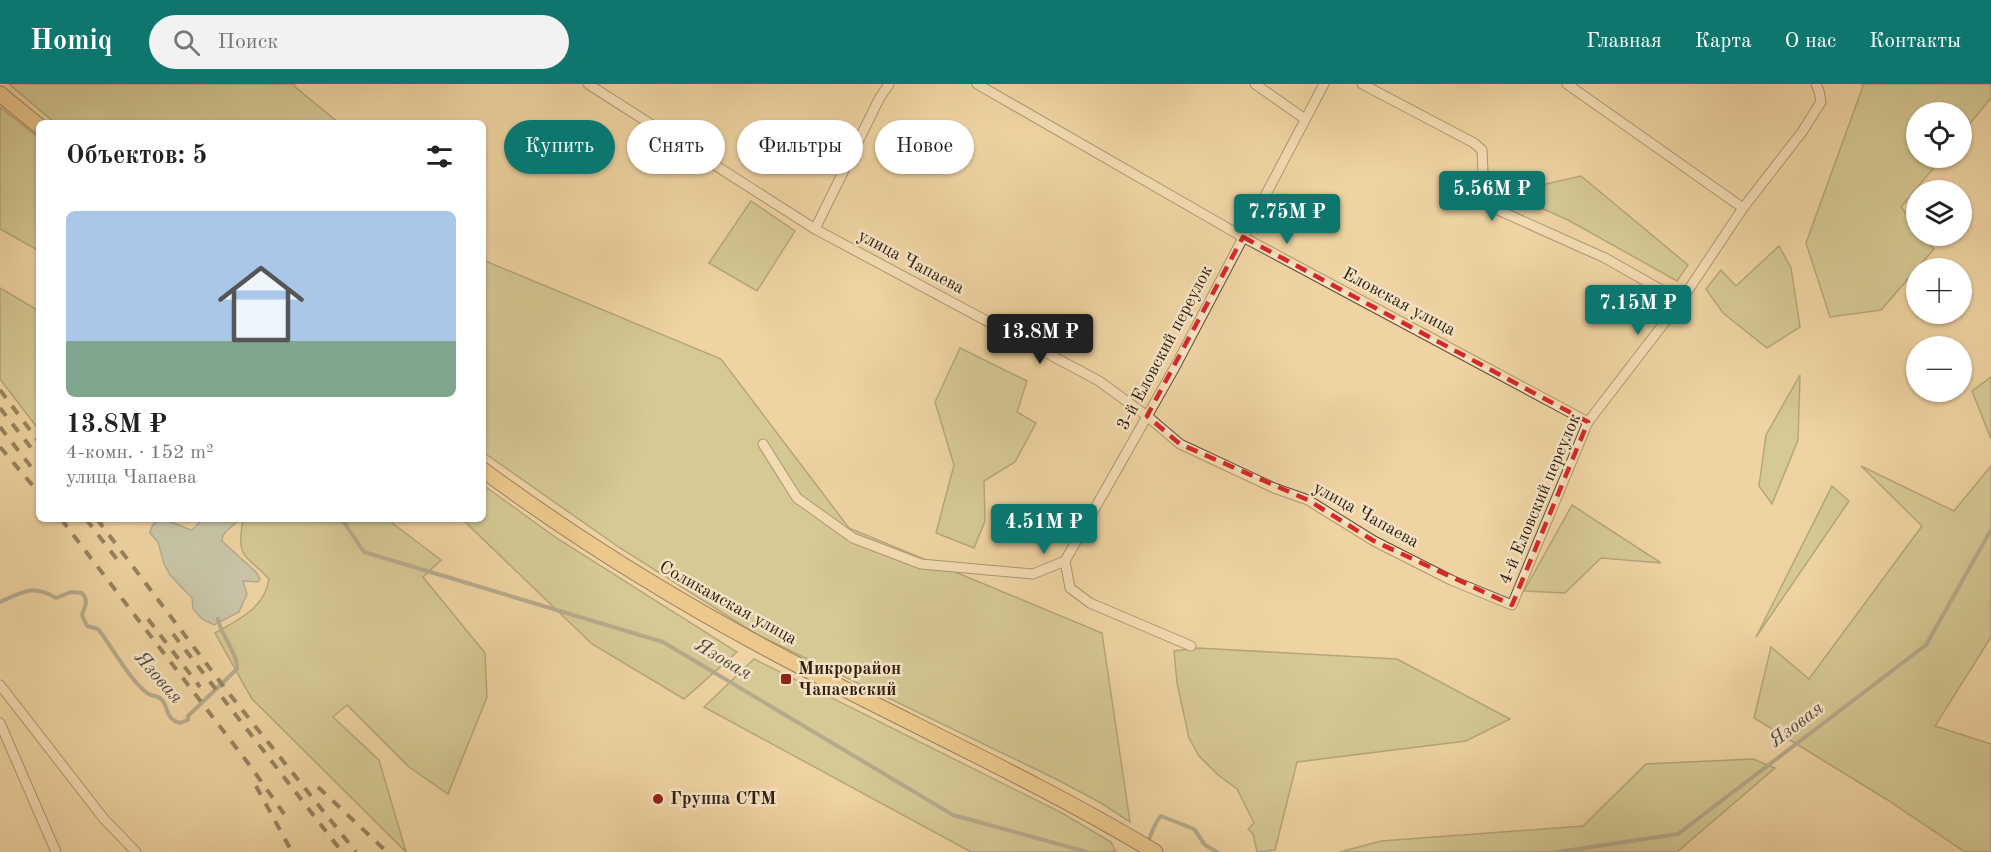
<!DOCTYPE html>
<html lang="ru">
<head>
<meta charset="utf-8">
<style>
	body { margin:0; font-family:"Old Standard TT",serif; background:#f2f2f2; color:#222; height:100vh; display:flex; flex-direction:column; font-size:22px; white-space:nowrap }
	* { box-sizing:border-box; margin:0 }
	p { font-size:20px; color:#767676 }
	.icon { flex:none; width:33px; height:33px; fill:none; stroke:currentColor; stroke-width:2; stroke-linecap:round; stroke-linejoin:round }
	.map { position:relative; flex:1; overflow:hidden }
	.details { position:absolute; left:36px; top:36px; width:450px; height:402px; display:flex; flex-direction:column; background:#fff; border-radius:9px; box-shadow:0 2px 4px #0004 }
	.details>* { flex:none }
	.hud { position:absolute; left:504px; top:36px; width:570px; height:54px; display:flex; gap:12px }
	.controls { position:absolute; left:1906px; top:18px; display:grid; gap:12px }
	.controls a { display:grid; place-items:center; width:66px; height:66px; border-radius:50%; background:#fff; box-shadow:0 2px 4px #0004; font-size:30px }
	.price { position:absolute; translate:-50% -51px; padding:0 14px; border-radius:6px; background:#0f766e; color:#fff; font-size:20px; line-height:39px; filter:drop-shadow(0 2px 3px #0008) }
	.price::after { content:''; position:absolute; left:50%; top:36px; width:18px; height:14px; margin-left:-9px; background:inherit; clip-path:polygon(0 0,100% 0,50% 100%) }
	.price.on { background:#222; color:#fff }
	ul { padding:0; list-style:none }
	li { display:grid; align-content:center; gap:12px; height:318px; padding:0 30px }
	li+li { border-top:2px solid #e0e0e0 }
	li span { display:grid; place-items:center; height:186px; border-radius:9px; color:#555 }
	li>.icon { margin-inline-start:auto }
	span .icon { width:108px; height:108px; fill:#fffc; stroke-width:1 }
	li b { font-size:26px }
	h2 { display:flex; justify-content:space-between; align-items:center; height:72px; padding:0 30px; font-size:26px }
	.tag { padding:0 21px; border-radius:27px; background:#fff; box-shadow:0 2px 4px #0004; font-size:21px; line-height:54px }
	.tag.on { background:#0f766e; color:#fff }
	header { display:flex; align-items:center; gap:36px; box-sizing:border-box; height:84px; padding:0 30px; background:#0f766e; color:#fff }
	header strong { font-size:28px }
	nav { display:flex; gap:33px; margin-inline-start:auto; font-size:21px }
	.search { width:420px; height:54px; background:#f2f2f2; display:flex; align-items:center; gap:15px; box-sizing:border-box; padding:0 21px; border-radius:33px; color:#767676; font-size:22px }
	.map>svg:first-child { display:block }
	.green { fill:#b7bc86; stroke:#746e4c; stroke-width:1.5 }
	.water { fill:#9eb5b1; stroke:#727971; stroke-width:1.5 }
	.lines { fill:none; stroke-linecap:round; stroke-linejoin:round }
	.stream { stroke:#727971; stroke-width:4 }
	.minor-casing { stroke:#604d36; stroke-width:11 }
	.primary-casing { stroke:#302011; stroke-width:17 }
	.minor { stroke:#f5e2c3; stroke-width:9 }
	.primary { stroke:#e8ba72; stroke-width:15 }
	.rail { stroke:#302011; stroke-width:4; stroke-dasharray:10 10; stroke-linecap:butt }
	.marked { fill:none; stroke:#d62828; stroke-width:4.5; stroke-dasharray:12 8; stroke-linejoin:round }
	.poi-dot { fill:#8f2418; stroke:#f5e2c3; stroke-width:2 }
	.labels { text-anchor:middle; dominant-baseline:central; stroke-width:5; stroke-linejoin:round; paint-order:stroke }
	.street-label { font-size:18px; fill:#302011; stroke:#f5e2c3 }
	.poi-label { font-size:18px; font-weight:bold; fill:#302011; stroke:#f5e2c3; text-anchor:start }
	.water-label { font-size:20px; font-style:italic; fill:#514d41; stroke:#f5e2c3 }
</style>
</head>
<body>
<header>
<strong>Homiq</strong>
<div class="search"><svg class="icon" aria-label="search" viewBox="0 0 24 24"><circle cx="10" cy="10" r="6"/><path d="M15 15l6 6"/></svg>Поиск</div>
<nav><a>Главная</a><a>Карта</a><a>О нас</a><a>Контакты</a></nav>
</header>
<div class="map">
<svg width="1991" height="768" viewBox="0 0 1991 768">
	<rect width="100%" height="100%" fill="#efd3a3"/>
	<filter id="stains"><feTurbulence type="fractalNoise" baseFrequency=".00333" numOctaves="4"/><feColorMatrix values="0 0 0 0 .2 0 0 0 0 .09 0 0 0 0 .02 0 0 0 .5 -.17"/></filter>
	<radialGradient id="worn" r=".72"><stop offset=".6" stop-color="#630" stop-opacity="0"/><stop offset="1" stop-color="#630" stop-opacity=".3"/></radialGradient>
	<!-- green -->
	<g class="green">
		<path d="M9,0H295L294,2L339,39H55Z"/>
		<path d="M1861,0H1991V14L1962,49V28H1917V74H1942L1901,123L1917,144V152H1923L1934,165L1881,226L1830,233L1806,159L1863,2Z"/>
		<path d="M0,23L39,54V167L0,145Z"/>
		<path d="M1581,92L1688,181L1677,197L1568,136L1507,109Z"/>
		<path d="M751,117L795,147L757,207L709,179Z"/>
		<path d="M1779,162L1791,184L1800,243L1767,264L1723,229L1706,205L1721,186L1736,202Z"/>
		<path d="M483,176L721,275L849,444L1102,549L1130,738L1101,719L1058,696L756,550L620,464L483,368Z"/>
		<path d="M0,204L39,227V346L0,295Z"/>
		<path d="M960,264L1027,297L1017,328L1036,339L1015,378L984,397L985,437L974,464L936,449L954,381L935,318Z"/>
		<path d="M1800,291L1798,356L1772,420L1759,402L1766,351Z"/>
		<path d="M1991,293V355L1972,307Z"/>
		<path d="M1861,382L1954,427L1991,382V553L1935,642L1991,660V768H1965L1886,715L1754,634L1771,563L1809,595L1922,442Z"/>
		<path d="M483,401L558,455L737,568L684,615L592,560L462,435H483Z"/>
		<path d="M1832,402L1849,417L1756,553Z"/>
		<path d="M1572,421L1661,479L1601,474L1565,509L1524,507Z"/>
		<path d="M243,435H387L441,476L423,493L485,569L487,613L448,710L409,683L347,621L333,633L379,676L406,768L252,615L215,549C238,536 265,524 269,495C245,469 236,476 243,435Z"/>
		<path d="M1197,564L1397,575L1510,635L1466,657L1297,678L1275,766L1257,768L1253,750L1248,745L1254,739L1237,705L1217,690L1199,672L1189,654L1177,599L1174,567Z"/>
		<path d="M754,575L1062,729L1111,758L1116,768H971L704,623Z"/>
		<path d="M1753,675L1775,684L1677,768H1340L1381,757L1583,742L1646,680Z"/>
	</g>
	<!-- water -->
	<path class="water" d="M203,435H239C234,443 222,446 222,457L256,488L260,495L258,498L243,497L247,510L239,528L214,541L202,535L193,525L192,514L170,491L164,480L158,458L150,449C154,424 181,444 192,446Z"/>
	<g class="lines">
		<!-- stream -->
		<g class="stream">
			<path d="M337,435L343,437L364,468L663,558L953,731L1087,768"/>
			<path d="M0,518C23,508 33,500 56,514L71,508L82,509C89,517 85,521 82,531L87,542L98,545C113,564 128,594 147,609C152,613 156,611 160,614C170,622 163,634 180,639L188,636V632L237,585C238,569 221,552 218,535"/>
			<path d="M1147,760C1151,752 1155,737 1161,732L1194,745L1205,761L1217,768"/>
			<path d="M1558,768L1678,750L1926,561L1991,446"/>
		</g>
		<!-- minor casing -->
		<g class="minor-casing">
			<g id="minor">
				<path d="M588,0L815,145L1099,297L1147,332L1180,360L1274,404L1308,416L1374,457L1451,496L1512,521L1588,338L1681,217L1743,124L1802,48L1821,18L1819,7L1816,0"/>
				<path d="M977,0L1243,153L1588,338"/>
				<path d="M1255,0L1305,35"/>
				<path d="M1362,0L1474,59L1482,66L1484,111L1488,118L1498,126L1605,174L1681,217"/>
				<path d="M1567,0L1743,124"/>
				<path d="M815,145L879,15L889,0"/>
				<path d="M763,360L797,414L853,454L921,480L1033,490L1065,477"/>
				<path d="M1065,477L1175,283L1324,0"/>
				<path d="M1065,477L1070,504L1090,519L1191,562"/>
				<path d="M0,601L104,735L136,768"/>
				<path d="M0,639L56,768"/>
			</g>
		</g>
		<!-- primary casing -->
		<g class="primary-casing">
			<g id="primary">
				<path d="M0,10L39,42"/>
				<path d="M483,386C571,451 664,509 760,561C891,632 1027,691 1155,768"/>
			</g>
		</g>
		<!-- minor -->
		<use href="#minor" class="minor"/>
		<!-- primary -->
		<use href="#primary" class="primary"/>
		<!-- rail -->
		<g class="rail">
			<path d="M0,306L39,358"/>
			<path d="M0,324L39,374"/>
			<path d="M0,343L39,393"/>
			<path d="M0,363L39,409"/>
			<path d="M61,435L251,683L287,734"/>
			<path d="M86,435L119,478"/>
			<path d="M97,435L227,607L356,768"/>
			<path d="M148,535L200,603"/>
			<path d="M173,550L342,768"/>
			<path d="M256,702L292,768"/>
			<path d="M318,703L387,768"/>
		</g>
	</g>
	<!-- marked area -->
	<path d="M0 0H1991V768H0ZM1243,153L1588,338L1512,521L1374,457L1308,416L1180,360L1147,332Z" fill="#efd3a3" fill-opacity=".55" fill-rule="evenodd"/>
	<path class="marked" d="M1243,153L1588,338L1512,521L1374,457L1308,416L1180,360L1147,332Z"/>
	<!-- markers -->
	<g class="poi-dot">
		<rect x="780" y="589" width="12" height="12" rx="3"/>
		<circle cx="658" cy="715" r="6"/>
	</g>
	<g class="labels">
		<!-- street labels -->
		<g class="street-label">
			<text transform="translate(911 178) rotate(28)">улица Чапаева</text>
			<text transform="translate(1399 218) rotate(28)">Еловская улица</text>
			<text transform="translate(1165 264) rotate(-62)">3-й Еловский переулок</text>
			<text transform="translate(1540 415) rotate(-67)">4-й Еловский переулок</text>
			<text transform="translate(1366 431) rotate(29)">улица Чапаева</text>
			<text transform="translate(728 519) rotate(29)">Соликамская улица</text>
		</g>
		<!-- poi labels -->
		<g class="poi-label">
			<text x="798" y="585">Микрорайон<tspan x="798" dy="21">Чапаевский</tspan></text>
			<text x="670" y="715">Группа СТМ</text>
		</g>
		<!-- water labels -->
		<g class="water-label">
			<text transform="translate(723 576) rotate(31)">Язовая</text>
			<text transform="translate(158 594) rotate(49)">Язовая</text>
			<text transform="translate(1797 641) rotate(-37)">Язовая</text>
		</g>
	</g>
	<rect width="100%" height="100%" filter="url(#stains)"/>
	<rect width="100%" height="100%" fill="url(#worn)"/>
</svg>
<div class="controls">
<a><svg class="icon" aria-label="locate" viewBox="0 0 24 24"><circle cx="12" cy="12" r="6"/><path d="M12 2v4M12 18v4M2 12h4M18 12h4"/></svg></a>
<a><svg class="icon" aria-label="layers" viewBox="0 0 24 24"><path d="M12 4l9 5-9 5-9-5zM3 14l9 5 9-5"/></svg></a>
<a>+</a>
<a>−</a>
</div>
<b class="price" style="left:1492px;top:138px">5.56M ₽</b>
<b class="price" style="left:1287px;top:161px">7.75M ₽</b>
<b class="price" style="left:1638px;top:252px">7.15M ₽</b>
<b class="price on" style="left:1040px;top:281px">13.8M ₽</b>
<b class="price" style="left:1044px;top:471px">4.51M ₽</b>
<div class="hud">
<a class="tag on">Купить</a>
<a class="tag">Снять</a>
<a class="tag">Фильтры</a>
<a class="tag">Новое</a>
</div>
<section class="details">
<h2>Объектов: 5<svg class="icon" aria-label="filters" viewBox="0 0 24 24"><path d="M4 7h16M4 17h16"/><circle cx="9" cy="7" r="2"/><circle cx="15" cy="17" r="2"/></svg></h2>
<ul>
<li><span style="background:linear-gradient(#a9c7e8 70%,#7fa58c 0)"><svg class="icon" aria-label="home" viewBox="0 0 24 24"><path d="M3 11l9-7 9 7M6 9v11h12V9"/></svg></span><div><b>13.8M ₽</b><p>4-комн. · 152 m²</p><p>улица Чапаева</p></div></li>
</ul>
</section>
</div>
</body>
</html>
